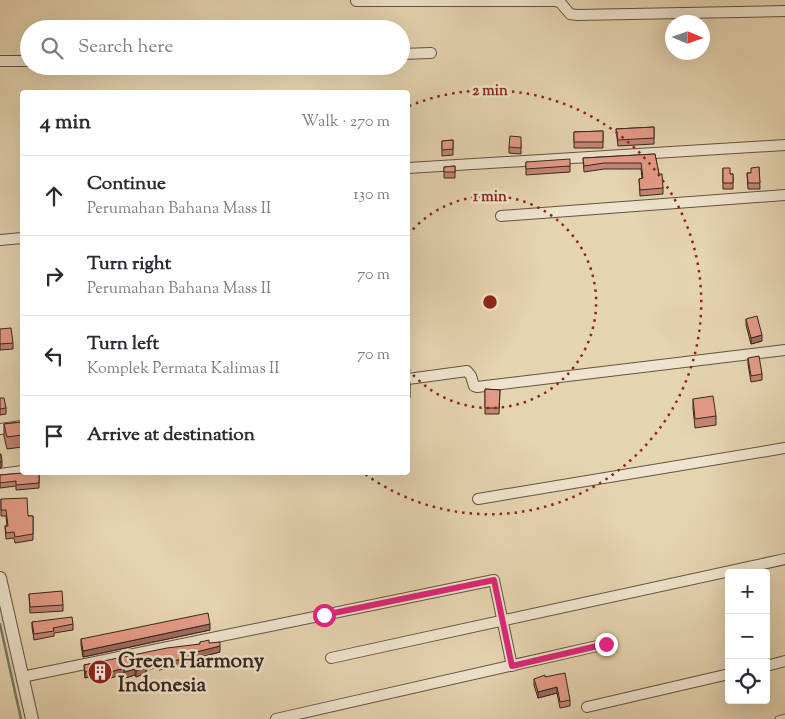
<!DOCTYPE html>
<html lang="en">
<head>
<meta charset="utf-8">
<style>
	body { margin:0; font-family:"Sorts Mill Goudy",serif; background:#f7f7f7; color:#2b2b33 }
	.controls { position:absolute; right:15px; bottom:15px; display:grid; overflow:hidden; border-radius:5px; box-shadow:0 5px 20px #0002 }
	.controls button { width:45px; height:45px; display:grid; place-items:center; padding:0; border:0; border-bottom:1px solid #e1e1e2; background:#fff; color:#2b2b33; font:25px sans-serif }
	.compass { position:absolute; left:665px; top:15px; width:45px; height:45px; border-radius:50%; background:#fff; box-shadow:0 5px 20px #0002; rotate:92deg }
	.stop { position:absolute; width:15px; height:15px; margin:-11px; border:4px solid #db2777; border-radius:50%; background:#fff }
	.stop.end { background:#db2777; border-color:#fff; box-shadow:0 1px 5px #0008 }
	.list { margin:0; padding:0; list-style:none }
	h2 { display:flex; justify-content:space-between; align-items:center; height:65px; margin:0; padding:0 20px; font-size:21px }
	h2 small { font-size:16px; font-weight:400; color:#7c7c81 }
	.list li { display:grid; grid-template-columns:32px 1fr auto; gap:15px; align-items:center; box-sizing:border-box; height:80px; padding:0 20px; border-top:1px solid #e1e1e2 }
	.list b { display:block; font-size:19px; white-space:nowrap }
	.list p { margin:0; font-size:16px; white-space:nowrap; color:#7c7c81 }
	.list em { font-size:16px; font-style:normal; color:#7c7c81 }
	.icon { flex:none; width:28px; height:28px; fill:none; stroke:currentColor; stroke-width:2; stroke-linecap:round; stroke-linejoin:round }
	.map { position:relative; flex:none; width:785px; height:719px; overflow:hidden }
	.search { position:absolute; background:#fff; box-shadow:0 5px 20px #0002; left:20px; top:20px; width:390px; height:55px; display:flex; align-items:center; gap:12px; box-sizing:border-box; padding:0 18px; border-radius:28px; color:#7c7c81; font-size:19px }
	.panel { position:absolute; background:#fff; box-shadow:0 5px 20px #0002; left:20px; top:90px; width:390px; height:385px; border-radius:5px }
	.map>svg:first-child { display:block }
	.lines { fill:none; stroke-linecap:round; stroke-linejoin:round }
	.stream { stroke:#717e70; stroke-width:2.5 }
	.service-casing { stroke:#635243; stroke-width:7 }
	.minor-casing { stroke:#635243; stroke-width:12 }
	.tertiary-casing { stroke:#635243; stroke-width:14 }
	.service { stroke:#eee3cc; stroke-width:5 }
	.minor { stroke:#eee3cc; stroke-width:10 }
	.tertiary { stroke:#eee3cc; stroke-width:12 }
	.wall { fill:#c48573; stroke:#38261f }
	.shaded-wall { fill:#a06c5e; stroke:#38261f }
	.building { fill:#e49b86; stroke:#38261f }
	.route { stroke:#db2777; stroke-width:6 }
	.ring { fill:none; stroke:#8f2418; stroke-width:2.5; stroke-dasharray:2.5 5 }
	.labels { text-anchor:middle; stroke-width:5; stroke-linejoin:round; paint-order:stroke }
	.poi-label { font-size:21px; font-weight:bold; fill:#38261f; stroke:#eee3cc; text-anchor:start }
	.centre { fill:#8f2418; stroke:#eee3cc; stroke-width:2.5 }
	.ring-label { font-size:15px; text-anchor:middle; font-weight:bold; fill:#8f2418; stroke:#eee3cc; stroke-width:5; stroke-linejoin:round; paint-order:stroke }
</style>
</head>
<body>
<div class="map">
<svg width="785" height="719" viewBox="0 0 785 719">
	<rect width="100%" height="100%" fill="#e5d4b0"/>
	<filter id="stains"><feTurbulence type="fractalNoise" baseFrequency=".004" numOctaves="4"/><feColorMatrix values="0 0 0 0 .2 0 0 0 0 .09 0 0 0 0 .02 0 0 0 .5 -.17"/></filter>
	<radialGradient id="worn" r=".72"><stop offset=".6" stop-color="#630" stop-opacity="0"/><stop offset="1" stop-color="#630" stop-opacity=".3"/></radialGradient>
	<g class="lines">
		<polyline class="stream" points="0,624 21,719"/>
		<defs>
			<polyline id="service" points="778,719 785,717"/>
			<g id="minor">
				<polyline points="356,1 555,1 560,2 570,14 577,15 785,11"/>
				<polyline points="401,54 431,53"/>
				<polyline points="0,61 29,61"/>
				<polyline points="408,168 785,145"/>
				<polyline points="501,216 785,195"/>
				<polyline points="0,240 22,238"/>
				<polyline points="408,379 467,371 471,376 474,386 477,387 785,350"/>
				<polyline points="0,429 22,426"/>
				<polyline points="0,474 22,471"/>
				<polyline points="478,499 785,448"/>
				<polyline points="331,658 785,559"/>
				<polyline points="766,666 785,661"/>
				<polyline points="22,677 494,580 512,666"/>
				<polyline points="587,707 729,674"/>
				<polyline points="276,719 606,644"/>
			</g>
			<polyline id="tertiary" points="0,578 32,719"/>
		</defs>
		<use href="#service" class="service-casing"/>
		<use href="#minor" class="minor-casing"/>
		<use href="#tertiary" class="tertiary-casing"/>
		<use href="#service" class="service"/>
		<use href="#minor" class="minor"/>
		<use href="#tertiary" class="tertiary"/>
	</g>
	<g class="wall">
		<polygon points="654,127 654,144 618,146 616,129"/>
		<polygon points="603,131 603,148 574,148 574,132"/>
		<polygon points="453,140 453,155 442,156 442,141"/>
		<polygon points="521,143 521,154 509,153 509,147"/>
		<polygon points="655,154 659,174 663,188 663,194 640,196 639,179 642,178 641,169 604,169 584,172 583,158"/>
		<polygon points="526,162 570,166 570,172 526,175"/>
		<polygon points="455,166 455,178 444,178 444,167"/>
		<polygon points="759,167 760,189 748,189 747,173 751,173"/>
		<polygon points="723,168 730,174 733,174 733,189 723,189"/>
		<polygon points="746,319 762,341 751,344 746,325"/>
		<polygon points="0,329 13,343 13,349 0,350"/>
		<polygon points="748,358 762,374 762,380 751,382 748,364"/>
		<polygon points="408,374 410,386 410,398 408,398"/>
		<polygon points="485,389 500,390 499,414 485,414"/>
		<polygon points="0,398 6,408 6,414 0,415"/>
		<polygon points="693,399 716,416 716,425 695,428 693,408"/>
		<polygon points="22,422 22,447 7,449 4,436 4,424"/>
		<polygon points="39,472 39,488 16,490 16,486 0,488 0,475"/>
		<polygon points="1,499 28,516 33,516 33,540 15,543 14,538 6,539 5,526 7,526 6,516 1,516"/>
		<polygon points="29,594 63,605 63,611 30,613"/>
		<polygon points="32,622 73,624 73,630 54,633 54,636 34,640 32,627"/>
		<polygon points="210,630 83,657 81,645 81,639"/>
		<polygon points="200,642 209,643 220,652 193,659 193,662 182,663 182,665 159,670 159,667 146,670 146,673 136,677 135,675 125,678 124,674 97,682 95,675 85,678 84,665 200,644"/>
		<polygon points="545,677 570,700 570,706 560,708 557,693 538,698 534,685 534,679"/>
	</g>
	<g class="shaded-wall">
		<polygon points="762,335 762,341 751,344 751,338"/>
		<polygon points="2,461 2,467 0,468 0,462"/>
		<polygon points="210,624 210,630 83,657 83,651"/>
		<polygon points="220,646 220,652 193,659 192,653"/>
		<polygon points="182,659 182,665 159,670 159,664"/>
		<polygon points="159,661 159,667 146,670 146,673 136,677 136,671 146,664"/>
		<polygon points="124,668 124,674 97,682 97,676"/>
		<polygon points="95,669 95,675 85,678 85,672"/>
		<polygon points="135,669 135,675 125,678 125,672"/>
		<polygon points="557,687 557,693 538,698 538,692"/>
	</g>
	<g class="building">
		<polygon points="654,127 654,138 618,140 616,129"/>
		<polygon points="603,131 603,142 574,142 574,132"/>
		<polygon points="510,136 521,137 521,148 509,147"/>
		<polygon points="453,140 453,149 442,150 442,141"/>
		<polygon points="655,154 659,174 662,174 663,188 640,190 639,179 643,178 641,163 604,163 584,166 583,158"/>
		<polygon points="570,159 570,166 526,169 526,162"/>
		<polygon points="455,166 455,172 444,172 444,167"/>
		<polygon points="759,167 760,183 748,183 747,173 751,173 751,168"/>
		<polygon points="723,168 730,168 730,174 733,174 733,183 723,183"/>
		<polygon points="757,316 762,335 751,338 746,319"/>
		<polygon points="11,328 13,343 0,344 0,329"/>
		<polygon points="759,356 762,374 751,376 748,358"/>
		<polygon points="408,374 409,374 410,386 408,386"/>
		<polygon points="485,389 500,390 499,408 485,408"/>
		<polygon points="713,396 716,416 695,419 693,399"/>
		<polygon points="0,398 4,398 6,408 0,409"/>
		<polygon points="22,422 22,435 7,437 4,424"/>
		<polygon points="0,454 1,454 2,461 0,462"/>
		<polygon points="33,472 39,472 39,483 16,485 16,481 0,483 0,475"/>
		<polygon points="27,498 28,516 33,516 33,534 15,537 14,532 6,533 5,526 8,526 6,510 1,510 1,499"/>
		<polygon points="62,591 63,605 30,607 29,594"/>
		<polygon points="208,613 210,624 83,651 81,639"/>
		<polygon points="72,617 73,624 53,628 54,631 34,634 32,622"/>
		<polygon points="209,640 209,643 220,642 220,646 192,653 193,656 182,657 182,659 159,664 159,661 146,664 146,667 136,671 135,669 125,672 124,668 97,676 95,669 85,672 84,665 167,648 200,644 200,642"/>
		<polygon points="565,673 570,700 560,702 557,687 538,692 534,679 545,675 545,677"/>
	</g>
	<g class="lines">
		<polyline class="route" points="324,615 494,580 512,666 606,644"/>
	</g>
	<g class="ring">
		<path d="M408 235A106 106 0 1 1 408 369"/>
		<path d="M409 106A212 212 0 1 1 365 474"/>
	</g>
	<defs>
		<symbol id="building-disc" viewBox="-11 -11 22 22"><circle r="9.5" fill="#8f2418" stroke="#eee3cc"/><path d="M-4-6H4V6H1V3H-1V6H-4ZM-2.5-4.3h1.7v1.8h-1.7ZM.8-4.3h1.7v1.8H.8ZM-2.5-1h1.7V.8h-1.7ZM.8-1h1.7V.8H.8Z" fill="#fff"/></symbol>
	</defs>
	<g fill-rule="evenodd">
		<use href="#building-disc" x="86" y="658" width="28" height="28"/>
	</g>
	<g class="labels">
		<g class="poi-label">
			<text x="118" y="667">Green Harmony<tspan x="118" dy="24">Indonesia</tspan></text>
		</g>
	</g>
	<circle cx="490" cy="302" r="8" class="centre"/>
	<g class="ring-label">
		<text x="490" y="95">2 min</text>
		<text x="490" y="201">1 min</text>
	</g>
	<rect width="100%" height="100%" filter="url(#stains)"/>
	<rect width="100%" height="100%" fill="url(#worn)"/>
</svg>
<div class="controls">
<button>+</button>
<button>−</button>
<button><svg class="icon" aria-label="locate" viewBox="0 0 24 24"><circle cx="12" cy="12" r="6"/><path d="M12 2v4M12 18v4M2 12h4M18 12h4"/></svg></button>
</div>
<svg class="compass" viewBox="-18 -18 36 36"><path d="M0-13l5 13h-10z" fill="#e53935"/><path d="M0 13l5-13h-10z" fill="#7c7c81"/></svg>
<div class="stop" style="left:324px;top:615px"></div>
<div class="stop end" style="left:606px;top:644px"></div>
<div class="search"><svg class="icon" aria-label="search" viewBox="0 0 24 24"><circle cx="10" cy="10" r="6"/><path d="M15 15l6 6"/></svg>Search here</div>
<section class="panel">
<h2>4 min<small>Walk · 270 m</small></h2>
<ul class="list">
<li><svg class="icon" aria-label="ahead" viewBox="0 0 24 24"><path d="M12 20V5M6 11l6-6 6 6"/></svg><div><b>Continue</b><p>Perumahan Bahana Mass II</p></div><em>130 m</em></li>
<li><svg class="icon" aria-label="right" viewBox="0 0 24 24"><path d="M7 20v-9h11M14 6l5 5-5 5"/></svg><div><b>Turn right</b><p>Perumahan Bahana Mass II</p></div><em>70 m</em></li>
<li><svg class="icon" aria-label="left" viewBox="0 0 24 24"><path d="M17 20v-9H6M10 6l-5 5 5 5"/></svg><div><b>Turn left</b><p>Komplek Permata Kalimas II</p></div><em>70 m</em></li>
<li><svg class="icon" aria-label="arrive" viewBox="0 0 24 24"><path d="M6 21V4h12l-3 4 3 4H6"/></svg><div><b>Arrive at destination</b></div></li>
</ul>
</section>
</div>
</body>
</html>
